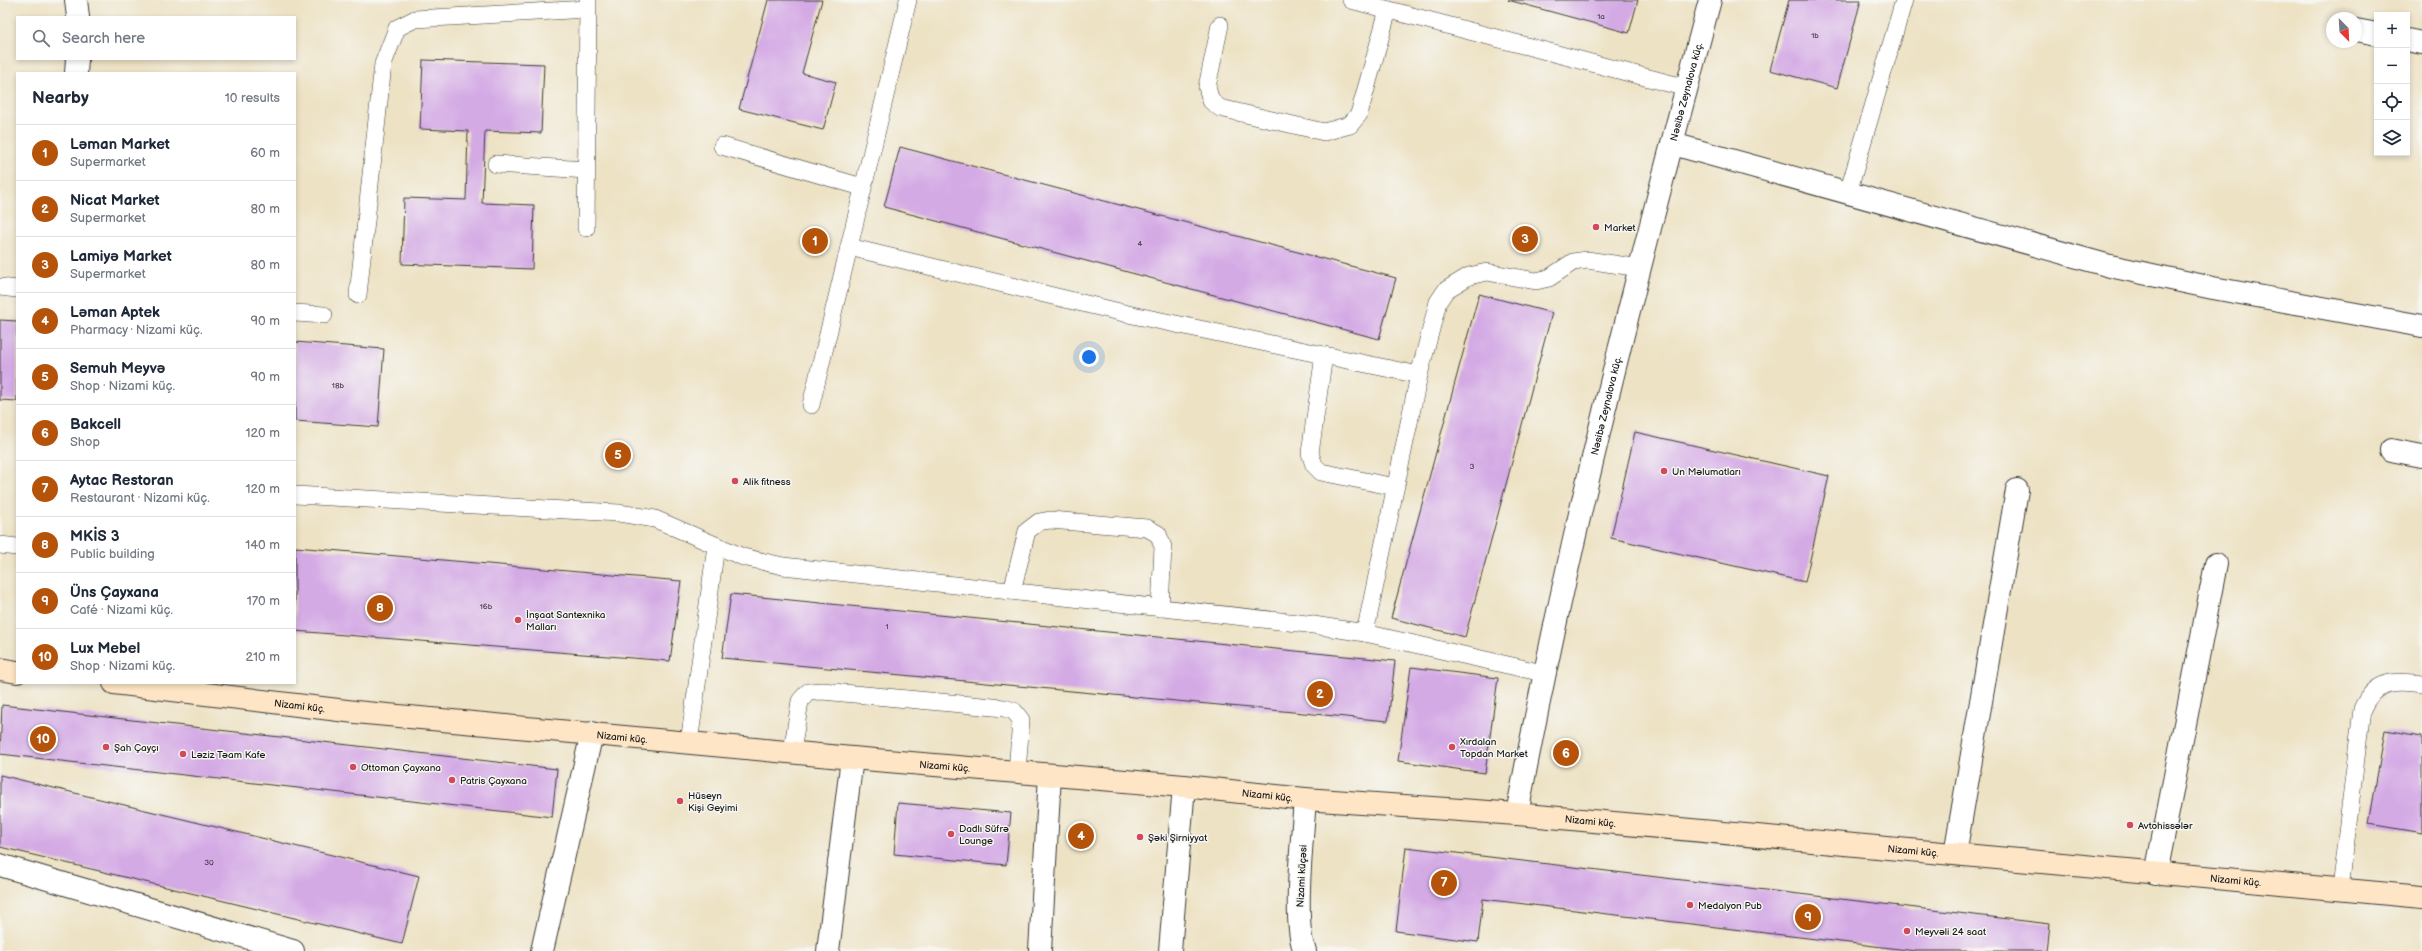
<!DOCTYPE html>
<html lang="en">
<head>
<meta charset="utf-8">
<style>
	body { margin:0; font-family:"Balsamiq Sans",sans-serif; background:#f6f6f7; color:#1f2937 }
	.controls { position:absolute; right:12px; top:12px; display:grid; overflow:hidden; border-radius:0px; box-shadow:0 2px 6px #0003 }
	.controls button { width:36px; height:36px; display:grid; place-items:center; padding:0; border:0; border-bottom:1px solid #e0e1e3; background:#fff; color:#1f2937; font:20px sans-serif }
	.compass { position:absolute; left:2326px; top:12px; width:36px; height:36px; border-radius:50%; background:#fff; box-shadow:0 2px 6px #0003; rotate:156deg }
	.you { position:absolute; left:1089px; top:357px; width:14px; height:14px; margin:-10px; border:3px solid #fff; border-radius:50%; background:#1a73e8; box-shadow:0 0 0 6px #1a73e833 }
	.badge { display:grid; place-items:center; width:26px; height:26px; border-radius:50%; background:#b45309; color:#fff; font-size:13px; font-weight:700 }
	.pin { position:absolute; translate:-50% -50%; border:2px solid #fff; box-shadow:0 1px 4px #0006 }
	.list { margin:0; padding:0; list-style:none }
	h2 { display:flex; justify-content:space-between; align-items:center; height:52px; margin:0; padding:0 16px; font-size:17px }
	h2 small { font-size:13px; font-weight:400; color:#747a83 }
	.list li { display:grid; grid-template-columns:26px 1fr auto; gap:12px; align-items:center; box-sizing:border-box; height:56px; padding:0 16px; border-top:1px solid #e0e1e3 }
	.list b { display:block; font-size:15px; white-space:nowrap }
	.list p { margin:0; font-size:13px; white-space:nowrap; color:#747a83 }
	.list em { font-size:13px; font-style:normal; color:#747a83 }
	.icon { flex:none; width:22px; height:22px; fill:none; stroke:currentColor; stroke-width:2; stroke-linecap:round; stroke-linejoin:round }
	.map { position:relative; flex:none; width:2422px; height:951px; overflow:hidden }
	.search { position:absolute; background:#fff; box-shadow:0 2px 6px #0003; left:16px; top:16px; width:280px; height:44px; display:flex; align-items:center; gap:10px; box-sizing:border-box; padding:0 14px; border-radius:0px; color:#747a83; font-size:15px }
	.panel { position:absolute; background:#fff; box-shadow:0 2px 6px #0003; left:16px; top:72px; width:280px; height:612px; border-radius:0px }
	.map>svg:first-child { display:block }
	.building { fill:#d4aae5 }
	.lines { fill:none; stroke-linecap:round; stroke-linejoin:round }
	.lane-casing { stroke:#3b3a35; stroke-width:18 }
	.street-casing { stroke:#3b3a35; stroke-width:24 }
	.secondary-casing { stroke:#3b3a35; stroke-width:24 }
	.lane { stroke:#fff; stroke-width:17 }
	.street { stroke:#fff; stroke-width:22 }
	.secondary { stroke:#fee5c5; stroke-width:22 }
	.poi-dot { fill:#d1495b; stroke:#f6f6f2; stroke-width:1.5 }
	.labels { text-anchor:middle; stroke-width:3; stroke-linejoin:round; paint-order:stroke }
	.number-label { font-size:8px; fill:#4a404e }
	.street-label { font-size:10px; fill:#1c1c1c; stroke:#f6f6f2 }
	.poi-label { font-size:10px; fill:#1c1c1c; stroke:#f6f6f2; text-anchor:start }
</style>
</head>
<body>
<div class="map">
<svg width="2422" height="951" viewBox="0 0 2422 951">
	<rect width="100%" height="100%" fill="#f6f6f2"/>
	<filter id="ink" filterUnits="userSpaceOnUse"><feTurbulence type="fractalNoise" baseFrequency=".025" numOctaves="2"/><feDisplacementMap in="SourceGraphic" scale="8" xChannelSelector="R" yChannelSelector="G"/><feConvolveMatrix kernelMatrix="1 2 1 2 8 2 1 2 1" color-interpolation-filters="sRGB"/></filter>
	<filter id="wash" filterUnits="userSpaceOnUse"><feTurbulence type="fractalNoise" baseFrequency=".012" numOctaves="4" result="noise"/><feDisplacementMap in="SourceGraphic" scale="16" xChannelSelector="R" yChannelSelector="G"/><feGaussianBlur stdDeviation="0.9" result="paint"/><feColorMatrix in="noise" values="0 0 0 0 0 0 0 0 0 0 0 0 0 0 0 0 0 1.4 0 .05"/><feComposite in="paint" operator="in"/></filter>
	<g filter="url(#wash)">
		<rect width="100%" height="100%" fill="#ede2c4"/>
		<g id="blocks">
			<g class="building">
				<polygon points="768,0 822,0 802,73 836,82 823,130 739,109"/>
				<polygon points="1508,0 1638,0 1629,33"/>
				<polygon points="1789,0 1861,0 1837,88 1770,70"/>
				<polygon points="423,60 544,64 541,133 485,131 482,203 534,205 532,269 402,264 404,198 466,200 468,131 420,129"/>
				<polygon points="900,147 1396,278 1379,339 884,207"/>
				<polygon points="1479,294 1552,313 1465,637 1391,618"/>
				<polygon points="0,320 17,321 17,401 0,400"/>
				<polygon points="295,342 384,349 378,427 295,421"/>
				<polygon points="1635,432 1829,476 1805,582 1611,538"/>
				<polygon points="295,547 681,581 670,661 295,631"/>
				<polygon points="731,594 1395,661 1388,721 722,658"/>
				<polygon points="1411,667 1498,678 1485,773 1398,761"/>
				<polygon points="2,705 557,769 552,817 0,754"/>
				<polygon points="2385,730 2422,736 2422,833 2369,824"/>
				<polygon points="0,775 419,876 402,944 0,847"/>
				<polygon points="898,803 1011,813 1006,865 894,854"/>
				<polygon points="1406,847 2050,924 2047,951 1916,951 1483,899 1478,942 1396,931"/>
			</g>
		</g>
	</g>
	<g filter="url(#ink)">
		<use href="#blocks" fill-opacity="0" stroke="#3b3a35" stroke-width="1"/>
		<g class="lines">
			<defs>
				<g id="lane">
					<polyline points="908,0 849,247 1128,314 1419,375"/>
					<polyline points="1351,0 1687,88"/>
					<polyline points="1220,25 1207,87 1211,101 1220,108 1324,132 1350,125 1359,114 1388,10"/>
					<polyline points="722,146 862,187"/>
					<polyline points="496,164 586,170"/>
					<polyline points="1848,193 1904,0"/>
					<polyline points="586,228 588,0"/>
					<polyline points="0,287 17,289"/>
					<polyline points="358,295 383,64 397,28 415,19 587,9"/>
					<polyline points="295,313 324,315"/>
					<polyline points="1324,355 1310,453 1314,465 1321,472 1395,487"/>
					<polyline points="811,405 849,247"/>
					<polyline points="295,495 619,513 655,519 743,557 783,566 1307,624 1365,633 1543,673"/>
					<polyline points="0,545 17,547"/>
					<polyline points="1012,591 1027,531 1039,522 1050,520 1147,528 1158,534 1163,547 1160,608"/>
					<polyline points="1365,633 1419,375 1438,302 1446,290 1469,276 1487,272 1536,281 1549,278 1573,262 1587,260 1640,268"/>
					<polyline points="689,743 716,546"/>
					<polyline points="792,752 800,701 808,692 822,691 1004,708 1014,711 1021,720 1017,772"/>
					<path d="M2340 889 2362 709C2375 680 2393 680 2422 684"/>
				</g>
				<g id="street">
					<polyline points="76,0 78,17"/>
					<polyline points="2356,30 2377,34"/>
					<polyline points="2407,40 2422,43"/>
					<polyline points="76,73 77,59"/>
					<polyline points="1673,144 2110,266 2213,288 2422,326"/>
					<polyline points="2391,450 2422,456"/>
					<path d="M1305 799C1303 832 1292 926 1305 951"/>
					<path id="s1" d="M1517 814C1568 540 1638 269 1710 0"/>
					<polyline points="1955,854 2017,490"/>
					<polyline points="0,865 293,951"/>
					<polyline points="2156,874 2216,564"/>
					<polyline points="542,951 592,733"/>
					<polyline points="828,951 852,758"/>
					<polyline points="1040,951 1050,775"/>
					<polyline points="1170,951 1184,786"/>
				</g>
				<g id="secondary">
					<polyline points="0,669 17,672"/>
					<path id="s2" d="M114 683 355 712 852 758 1184 786 1305 799 1517 814 2422 897"/>
				</g>
			</defs>
			<use href="#lane" class="lane-casing"/>
			<use href="#street" class="street-casing"/>
			<use href="#secondary" class="secondary-casing"/>
			<use href="#lane" class="lane"/>
			<use href="#street" class="street"/>
			<use href="#secondary" class="secondary"/>
		</g>
	</g>
	<g class="poi-dot">
		<circle cx="1596" cy="227" r="4"/>
		<circle cx="1664" cy="471" r="4"/>
		<circle cx="735" cy="481" r="4"/>
		<circle cx="518" cy="620" r="4"/>
		<circle cx="106" cy="747" r="4"/>
		<circle cx="1452" cy="747" r="4"/>
		<circle cx="183" cy="754" r="4"/>
		<circle cx="353" cy="767" r="4"/>
		<circle cx="452" cy="780" r="4"/>
		<circle cx="680" cy="801" r="4"/>
		<circle cx="2130" cy="825" r="4"/>
		<circle cx="951" cy="834" r="4"/>
		<circle cx="1140" cy="837" r="4"/>
		<circle cx="1690" cy="905" r="4"/>
		<circle cx="1907" cy="931" r="4"/>
	</g>
	<g class="labels">
		<g class="number-label">
			<text x="1601" y="19">1a</text>
			<text x="1815" y="38">1b</text>
			<text x="1140" y="246">4</text>
			<text x="338" y="388">18b</text>
			<text x="1472" y="469">3</text>
			<text x="486" y="609">16b</text>
			<text x="887" y="629">1</text>
			<text x="209" y="865">30</text>
		</g>
		<g class="street-label">
			<text dy="4" stroke="none"><textPath href="#s1" startOffset="742">Nəsibə Zeynalova küç.</textPath></text>
			<text dy="4" stroke="none"><textPath href="#s1" startOffset="418">Nəsibə Zeynalova küç.</textPath></text>
			<text dy="4" stroke="none"><textPath href="#s2" startOffset="187">Nizami küç.</textPath></text>
			<text dy="4" stroke="none"><textPath href="#s2" startOffset="511">Nizami küç.</textPath></text>
			<text dy="4" stroke="none"><textPath href="#s2" startOffset="835">Nizami küç.</textPath></text>
			<text dy="4" stroke="none"><textPath href="#s2" startOffset="1159">Nizami küç.</textPath></text>
			<text dy="4" stroke="none"><textPath href="#s2" startOffset="1483">Nizami küç.</textPath></text>
			<text dy="4" stroke="none"><textPath href="#s2" startOffset="1807">Nizami küç.</textPath></text>
			<text transform="translate(1301 876) rotate(-87)" y="4">Nizami küçəsi</text>
			<text dy="4" stroke="none"><textPath href="#s2" startOffset="2131">Nizami küç.</textPath></text>
		</g>
		<g class="poi-label">
			<text x="1604" y="231">Market</text>
			<text x="1672" y="475">Un Məlumatları</text>
			<text x="743" y="485">Alik fitness</text>
			<text x="526" y="618">İnşaat Santexnika<tspan x="526" dy="12">Malları</tspan></text>
			<text x="1460" y="745">Xırdalan<tspan x="1460" dy="12">Topdan Market</tspan></text>
			<text x="114" y="751">Şah Çayçı</text>
			<text x="191" y="758">Ləziz Təam Kafe</text>
			<text x="361" y="771">Ottoman Çayxana</text>
			<text x="460" y="784">Patris Çayxana</text>
			<text x="688" y="799">Hüseyn<tspan x="688" dy="12">Kişi Geyimi</tspan></text>
			<text x="2138" y="829">Avtohissələr</text>
			<text x="959" y="832">Dadlı Süfrə<tspan x="959" dy="12">Lounge</tspan></text>
			<text x="1148" y="841">Şəki Şirniyyat</text>
			<text x="1698" y="909">Medalyon Pub</text>
			<text x="1915" y="935">Meyvəli 24 saat</text>
		</g>
	</g>
</svg>
<div class="controls">
<button>+</button>
<button>−</button>
<button><svg class="icon" aria-label="locate" viewBox="0 0 24 24"><circle cx="12" cy="12" r="6"/><path d="M12 2v4M12 18v4M2 12h4M18 12h4"/></svg></button>
<button><svg class="icon" aria-label="layers" viewBox="0 0 24 24"><path d="M12 4l9 5-9 5-9-5zM3 14l9 5 9-5"/></svg></button>
</div>
<svg class="compass" viewBox="-18 -18 36 36"><path d="M0-13l5 13h-10z" fill="#e53935"/><path d="M0 13l5-13h-10z" fill="#747a83"/></svg>
<div class="you"></div>
<div class="pin badge" style="left:815px;top:241px">1</div>
<div class="pin badge" style="left:1320px;top:694px">2</div>
<div class="pin badge" style="left:1525px;top:239px">3</div>
<div class="pin badge" style="left:1081px;top:836px">4</div>
<div class="pin badge" style="left:618px;top:455px">5</div>
<div class="pin badge" style="left:1566px;top:753px">6</div>
<div class="pin badge" style="left:1444px;top:883px">7</div>
<div class="pin badge" style="left:380px;top:608px">8</div>
<div class="pin badge" style="left:1808px;top:917px">9</div>
<div class="pin badge" style="left:43px;top:739px">10</div>
<div class="search"><svg class="icon" aria-label="search" viewBox="0 0 24 24"><circle cx="10" cy="10" r="6"/><path d="M15 15l6 6"/></svg>Search here</div>
<section class="panel">
<h2>Nearby<small>10 results</small></h2>
<ul class="list">
<li><span class="badge">1</span><div><b>Ləman Market</b><p>Supermarket</p></div><em>60 m</em></li>
<li><span class="badge">2</span><div><b>Nicat Market</b><p>Supermarket</p></div><em>80 m</em></li>
<li><span class="badge">3</span><div><b>Lamiyə Market</b><p>Supermarket</p></div><em>80 m</em></li>
<li><span class="badge">4</span><div><b>Ləman Aptek</b><p>Pharmacy · Nizami küç.</p></div><em>90 m</em></li>
<li><span class="badge">5</span><div><b>Semuh Meyvə</b><p>Shop · Nizami küç.</p></div><em>90 m</em></li>
<li><span class="badge">6</span><div><b>Bakcell</b><p>Shop</p></div><em>120 m</em></li>
<li><span class="badge">7</span><div><b>Aytac Restoran</b><p>Restaurant · Nizami küç.</p></div><em>120 m</em></li>
<li><span class="badge">8</span><div><b>MKİS 3</b><p>Public building</p></div><em>140 m</em></li>
<li><span class="badge">9</span><div><b>Üns Çayxana</b><p>Café · Nizami küç.</p></div><em>170 m</em></li>
<li><span class="badge">10</span><div><b>Lux Mebel</b><p>Shop · Nizami küç.</p></div><em>210 m</em></li>
</ul>
</section>
</div>
</body>
</html>
